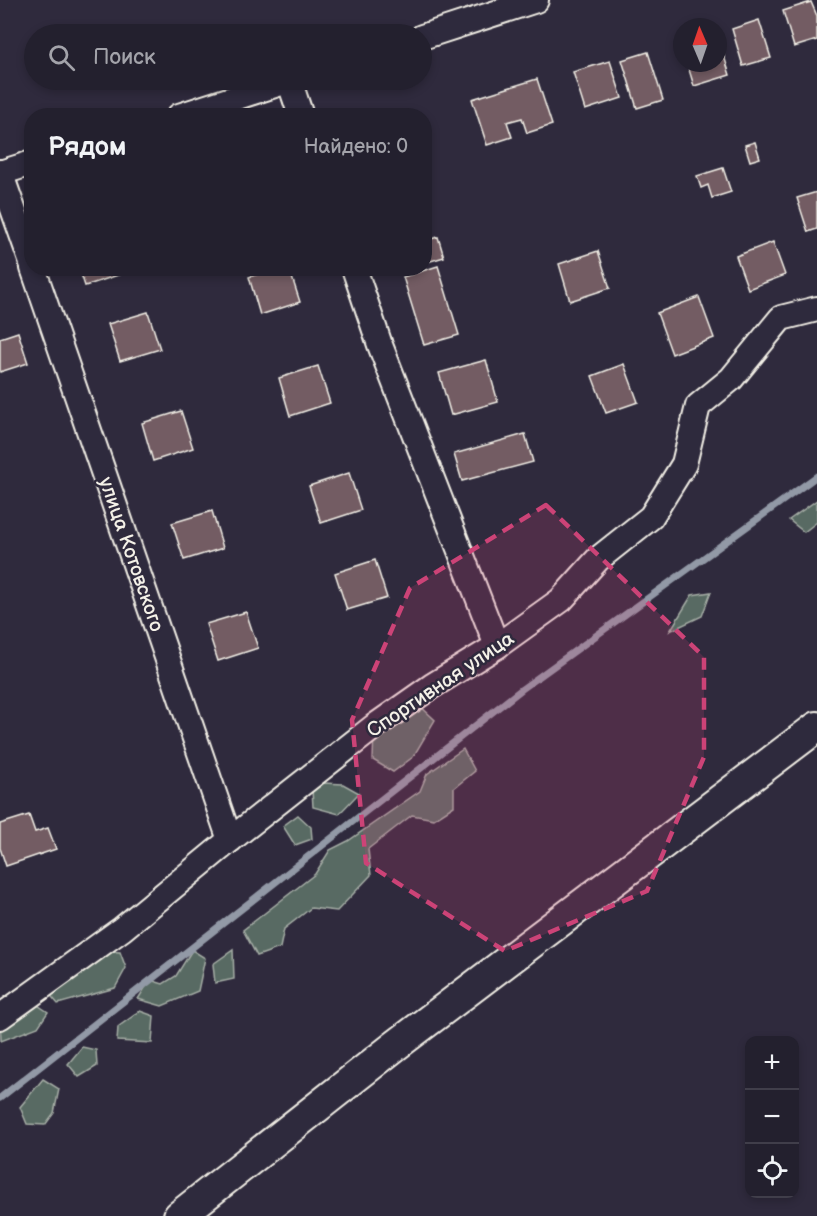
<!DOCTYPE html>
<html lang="ru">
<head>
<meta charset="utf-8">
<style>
	body { margin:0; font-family:"Balsamiq Sans",sans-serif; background:#2b2836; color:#f1f3f6 }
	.controls { position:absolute; right:18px; bottom:18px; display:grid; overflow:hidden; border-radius:12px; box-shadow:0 3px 9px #0003 }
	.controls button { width:54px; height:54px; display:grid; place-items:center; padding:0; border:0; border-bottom:2px solid #403e4a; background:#23202e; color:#f1f3f6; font:30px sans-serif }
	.compass { position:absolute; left:673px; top:18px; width:54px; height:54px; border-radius:50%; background:#23202e; box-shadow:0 3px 9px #0003; rotate:358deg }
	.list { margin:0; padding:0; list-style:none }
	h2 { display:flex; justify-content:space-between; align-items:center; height:78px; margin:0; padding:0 24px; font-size:26px }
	h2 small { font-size:20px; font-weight:400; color:#a3a3aa }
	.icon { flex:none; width:33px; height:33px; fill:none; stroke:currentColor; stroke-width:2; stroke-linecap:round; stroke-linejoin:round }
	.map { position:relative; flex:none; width:817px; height:1216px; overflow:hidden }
	.search { position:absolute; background:#23202e; box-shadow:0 3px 9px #0003; left:24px; top:24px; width:408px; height:66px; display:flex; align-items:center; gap:15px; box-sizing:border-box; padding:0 21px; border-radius:33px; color:#a3a3aa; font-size:22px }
	.panel { position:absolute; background:#23202e; box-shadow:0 3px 9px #0003; left:24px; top:108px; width:408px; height:168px; border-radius:24px }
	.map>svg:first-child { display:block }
	.green { fill:#586a63; stroke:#a6aea6; stroke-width:1.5 }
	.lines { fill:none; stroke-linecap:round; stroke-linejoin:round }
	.stream { stroke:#9299a6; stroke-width:7 }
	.building { fill:#735b63; stroke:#f4f1e8; stroke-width:1.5 }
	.minor-casing { stroke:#f4f1e8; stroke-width:28 }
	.major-casing { stroke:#f4f1e8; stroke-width:34 }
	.minor { stroke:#2f2a3d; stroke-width:24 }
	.major { stroke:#2f2a3d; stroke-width:30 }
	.marked { fill:#cc4377; fill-opacity:0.2; stroke:#cc4377; stroke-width:4.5; stroke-dasharray:12 8; stroke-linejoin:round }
	.labels { text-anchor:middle; stroke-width:5; stroke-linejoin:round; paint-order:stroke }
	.street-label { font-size:20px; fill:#f4f1e8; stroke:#2f2a3d }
</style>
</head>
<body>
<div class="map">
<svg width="817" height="1216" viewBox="0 0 817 1216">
	<rect width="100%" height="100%" fill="#2f2a3d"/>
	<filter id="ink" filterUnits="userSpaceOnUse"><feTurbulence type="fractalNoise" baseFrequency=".0167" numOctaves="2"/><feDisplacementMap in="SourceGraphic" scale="12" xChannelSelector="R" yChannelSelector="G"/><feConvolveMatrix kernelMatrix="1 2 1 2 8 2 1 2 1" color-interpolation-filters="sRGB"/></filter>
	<g filter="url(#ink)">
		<g class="green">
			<polygon points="817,500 817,522 804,532 789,520"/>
			<polygon points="711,592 702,616 670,631 692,595"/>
			<polygon points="417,703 435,720 413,757 393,772 373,760 374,731"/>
			<polygon points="463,749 475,771 454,788 454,806 434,819 412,815 368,849 371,875 337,911 311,908 284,929 280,948 257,956 243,930 315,874 330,850 348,841 420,791 427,774"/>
			<polygon points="323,783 343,784 359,793 339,814 313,807 312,789"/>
			<polygon points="298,815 311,827 312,839 295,845 283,826"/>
			<polygon points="192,950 205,958 198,991 162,1006 138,999 150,980 163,984 176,976"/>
			<polygon points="233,950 234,979 215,983 213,964"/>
			<polygon points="101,951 120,952 126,968 115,988 58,1004 47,991 63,972 80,975"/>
			<polygon points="30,1000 48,1012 38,1027 1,1041 0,1022"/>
			<polygon points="140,1011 154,1016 152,1043 117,1041 118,1027"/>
			<polygon points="82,1047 96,1050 97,1066 79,1077 68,1064"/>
			<polygon points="43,1079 59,1089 54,1113 45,1125 27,1124 20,1107"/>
		</g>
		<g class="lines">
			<polyline class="stream" points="0,1098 522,689 817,476"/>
		</g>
		<g class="building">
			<polygon points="811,2 817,16 817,40 794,47 783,11"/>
			<polygon points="759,20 771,58 743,66 732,29"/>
			<polygon points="718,37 730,75 694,86 687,63 718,63"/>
			<polygon points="648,52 663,100 637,108 622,60"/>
			<polygon points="610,61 622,98 585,110 573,72"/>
			<polygon points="537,79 552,125 527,133 522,118 507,122 512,137 487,145 472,99"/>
			<polygon points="755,142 760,158 750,161 745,145"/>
			<polygon points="723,168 731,192 712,198 708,185 701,188 697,176"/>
			<polygon points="817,192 817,229 808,232 797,198"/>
			<polygon points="438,237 444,257 424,263 424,241"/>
			<polygon points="773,242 785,275 748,289 736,256"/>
			<polygon points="598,251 610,288 570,301 559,264"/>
			<polygon points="438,266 459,335 424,345 403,277"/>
			<polygon points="79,268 139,268 85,286"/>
			<polygon points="277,268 289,268 300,302 260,315 249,277"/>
			<polygon points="699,297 714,338 672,354 657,313"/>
			<polygon points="148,312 160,349 120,361 108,324"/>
			<polygon points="18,332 28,363 0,372 0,338"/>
			<polygon points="486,360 498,402 451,415 439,373"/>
			<polygon points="624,364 638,402 606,413 592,376"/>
			<polygon points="318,366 330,403 290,416 279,378"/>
			<polygon points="181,411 193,448 153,461 142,423"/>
			<polygon points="525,434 533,462 462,481 454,454"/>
			<polygon points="349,473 361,510 321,523 309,486"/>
			<polygon points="212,511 223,548 184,560 172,523"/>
			<polygon points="375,560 387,598 347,610 335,573"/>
			<polygon points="246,612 258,648 218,661 206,624"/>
			<polygon points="29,815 35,832 48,828 56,849 6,866 0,848 0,824"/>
		</g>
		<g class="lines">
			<defs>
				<g id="minor">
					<polyline points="422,37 536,0"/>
					<polyline points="289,80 301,116"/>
					<polyline points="179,116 290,80"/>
					<polyline points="0,172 32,263"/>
					<polyline points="0,173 32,163"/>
					<polyline points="33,268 230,840"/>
					<polyline points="354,268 380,345 497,646"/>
					<polyline points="0,1017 122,929 230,840 375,726 432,686 497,646 561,600 598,559 651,517 684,464 698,406 731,379 781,318 817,309"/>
				</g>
				<polyline id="major" points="179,1216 395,1046 817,727"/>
			</defs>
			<use href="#minor" class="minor-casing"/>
			<use href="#major" class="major-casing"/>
			<use href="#minor" class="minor"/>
			<use href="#major" class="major"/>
		</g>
	</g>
	<path class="marked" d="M546 505 704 657V757L647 891 505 951 366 863 352 720 410 588Z"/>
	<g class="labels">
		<g class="street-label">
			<text transform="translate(132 554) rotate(71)" y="7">улица Котовского</text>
			<text transform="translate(440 684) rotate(-34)" y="7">Спортивная улица</text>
		</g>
	</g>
</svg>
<div class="controls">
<button>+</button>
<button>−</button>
<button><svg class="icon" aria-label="locate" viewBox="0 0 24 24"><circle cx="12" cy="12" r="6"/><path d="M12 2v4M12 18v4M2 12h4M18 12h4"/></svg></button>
</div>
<svg class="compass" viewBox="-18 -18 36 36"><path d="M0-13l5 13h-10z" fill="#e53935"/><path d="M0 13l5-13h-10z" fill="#a3a3aa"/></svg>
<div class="search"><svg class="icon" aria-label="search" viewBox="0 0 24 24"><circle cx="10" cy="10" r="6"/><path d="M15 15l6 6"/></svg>Поиск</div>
<section class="panel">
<h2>Рядом<small>Найдено: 0</small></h2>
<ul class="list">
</ul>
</section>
</div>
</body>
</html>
